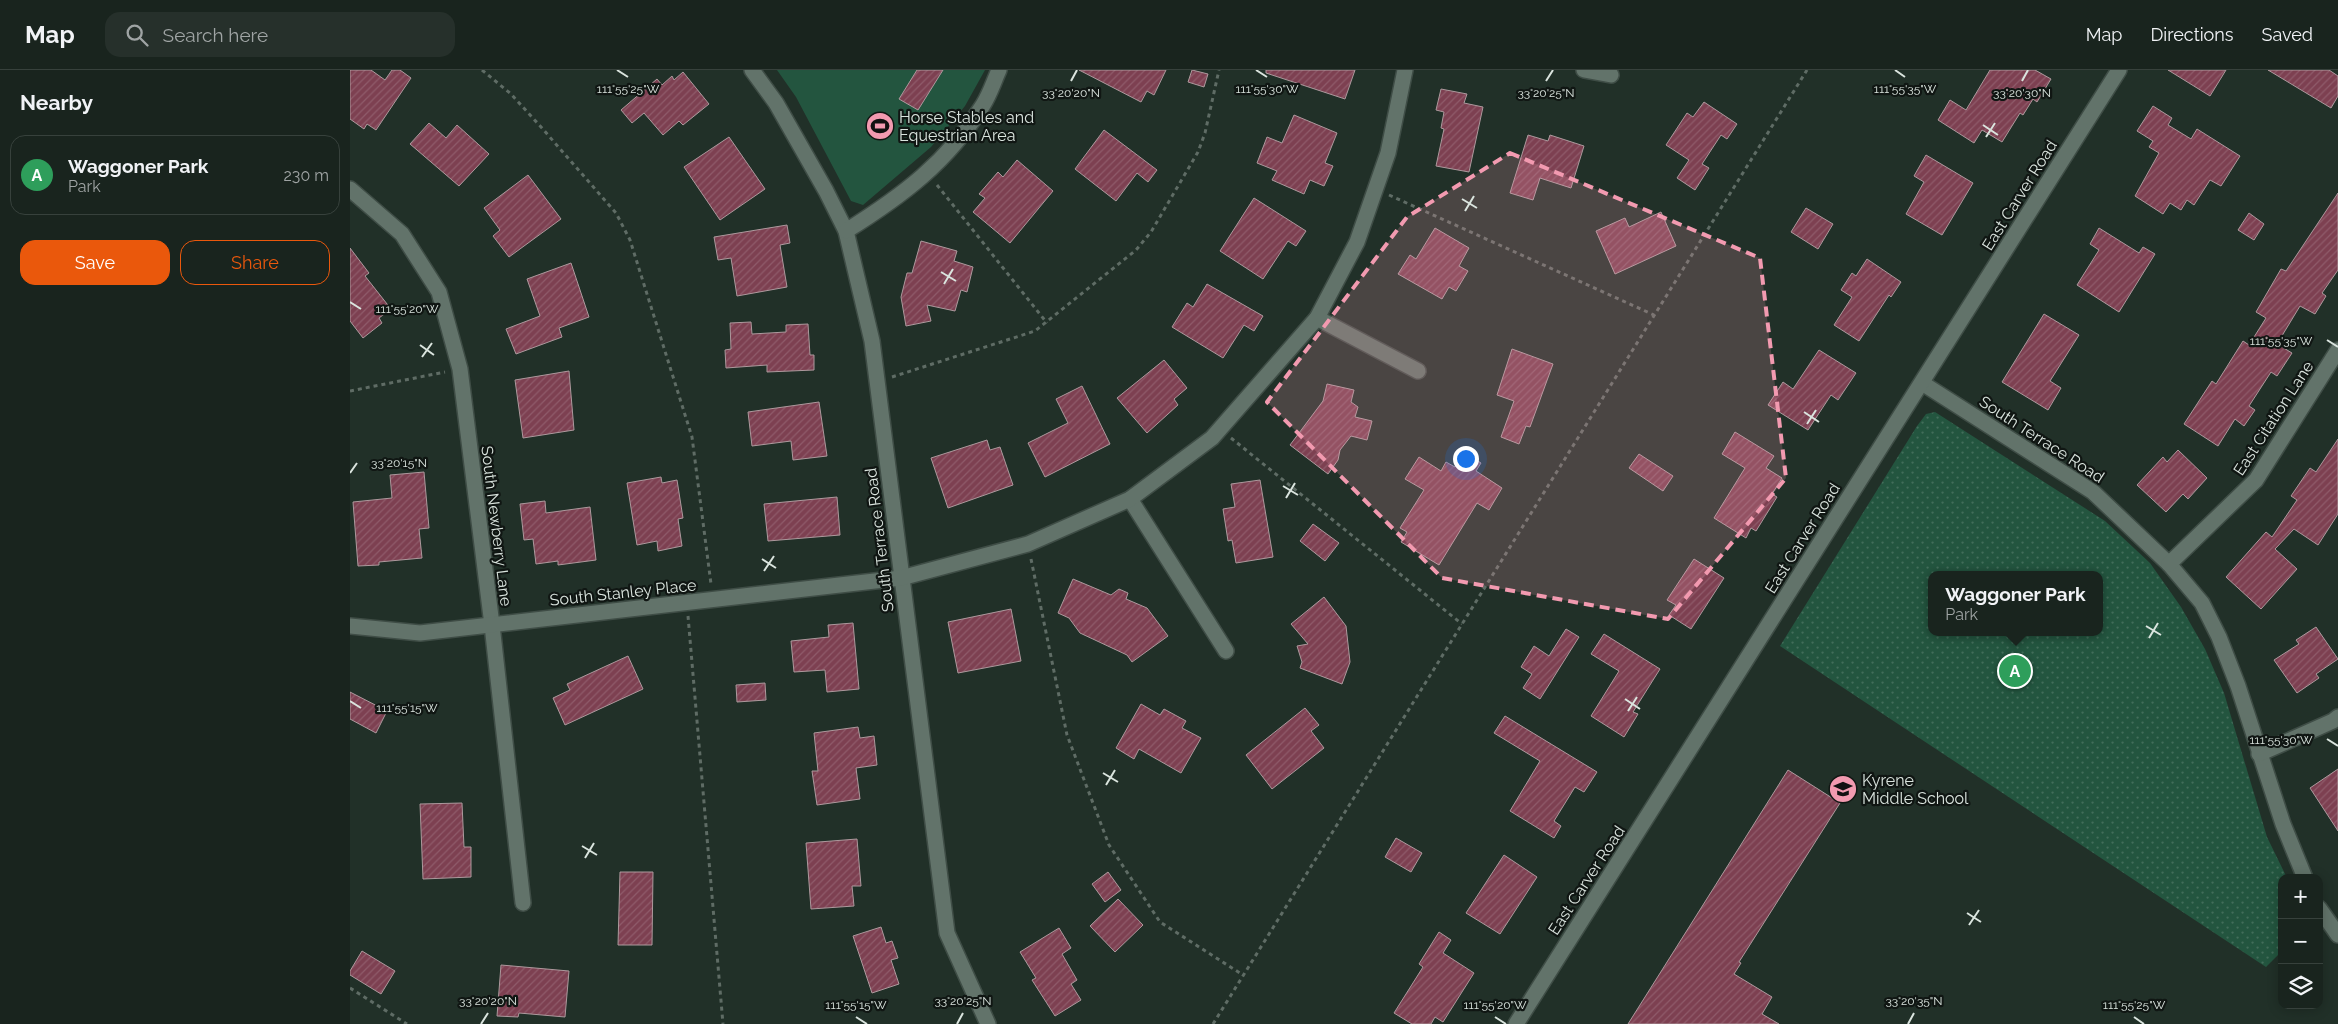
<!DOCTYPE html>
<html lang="en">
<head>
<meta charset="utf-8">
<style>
	body { margin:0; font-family:Raleway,sans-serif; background:#26302b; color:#f1f3f6 }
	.controls { position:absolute; right:15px; bottom:15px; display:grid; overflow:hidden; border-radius:10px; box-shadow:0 2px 12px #0003 }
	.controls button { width:45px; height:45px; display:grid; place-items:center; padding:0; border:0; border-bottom:1px solid #37413c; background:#19241e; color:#f1f3f6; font:25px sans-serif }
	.you { position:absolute; left:1115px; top:388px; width:18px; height:18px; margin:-12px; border:4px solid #fff; border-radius:50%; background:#1a73e8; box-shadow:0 0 0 8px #1a73e833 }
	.badge { display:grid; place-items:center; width:32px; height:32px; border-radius:50%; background:#ea580c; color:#fff; font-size:16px; font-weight:700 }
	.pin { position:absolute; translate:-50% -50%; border:2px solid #fff; box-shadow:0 1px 5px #0006 }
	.popup { position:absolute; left:1578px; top:501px; width:175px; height:65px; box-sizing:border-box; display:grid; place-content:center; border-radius:10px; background:#19241e; filter:drop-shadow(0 1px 4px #0005); font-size:16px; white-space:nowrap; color:#9fa4a4 }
	.popup b { font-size:19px; color:#f1f3f6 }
	.popup::after { content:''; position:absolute; left:50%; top:100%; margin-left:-10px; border:10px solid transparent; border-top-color:#19241e }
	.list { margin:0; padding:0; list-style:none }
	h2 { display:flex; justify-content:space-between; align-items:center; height:65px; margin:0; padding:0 20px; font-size:21px }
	h2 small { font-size:16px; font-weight:400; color:#9fa4a4 }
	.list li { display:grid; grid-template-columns:32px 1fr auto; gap:15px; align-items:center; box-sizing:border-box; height:80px; margin:0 10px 10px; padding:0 10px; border:1px solid #37413c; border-radius:15px }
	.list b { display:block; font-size:19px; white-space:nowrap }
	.list p { margin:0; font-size:16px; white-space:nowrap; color:#9fa4a4 }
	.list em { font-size:16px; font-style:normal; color:#9fa4a4 }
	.actions { display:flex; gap:10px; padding:15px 20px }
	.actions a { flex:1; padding:11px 0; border:1px solid #ea580c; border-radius:15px; text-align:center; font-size:18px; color:#ea580c }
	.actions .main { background:#ea580c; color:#fff }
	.icon { flex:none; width:28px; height:28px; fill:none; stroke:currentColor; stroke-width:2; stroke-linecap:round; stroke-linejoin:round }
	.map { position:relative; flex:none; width:1988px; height:954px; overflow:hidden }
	header { display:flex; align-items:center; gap:30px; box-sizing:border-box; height:70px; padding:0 25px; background:#19241e; border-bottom:1px solid #37413c }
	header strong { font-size:24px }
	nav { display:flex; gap:28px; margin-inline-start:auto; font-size:18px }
	.search { width:350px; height:45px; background:#26302b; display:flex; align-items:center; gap:12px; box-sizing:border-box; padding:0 18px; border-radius:15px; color:#9fa4a4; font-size:19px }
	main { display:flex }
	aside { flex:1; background:#19241e }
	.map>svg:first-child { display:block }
	.grass { fill:url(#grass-dots); fill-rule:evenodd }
	.pitch { fill:#23553f }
	.building { fill:url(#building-hatch); stroke:#ad999d }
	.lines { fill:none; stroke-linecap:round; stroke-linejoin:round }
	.minor-casing { stroke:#3f4d46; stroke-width:18 }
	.path { stroke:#5f6c65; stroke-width:3; stroke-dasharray:4 4; stroke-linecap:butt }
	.minor { stroke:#62736a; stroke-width:15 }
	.marked { fill:#f29ab0; fill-opacity:0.2; stroke:#f29ab0; stroke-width:4; stroke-dasharray:10 6; stroke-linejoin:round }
	.ticks { fill:none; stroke:#dae4de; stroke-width:2 }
	.labels { text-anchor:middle; stroke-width:4.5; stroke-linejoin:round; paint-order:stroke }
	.poi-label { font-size:16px; fill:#dae4de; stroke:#101613; text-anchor:start }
	.street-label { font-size:16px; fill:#dae4de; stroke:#101613 }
	.ticks-label { font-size:12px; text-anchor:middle; fill:#dae4de; stroke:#101613; stroke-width:4.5; stroke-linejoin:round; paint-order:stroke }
</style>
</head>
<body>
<header>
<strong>Map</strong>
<div class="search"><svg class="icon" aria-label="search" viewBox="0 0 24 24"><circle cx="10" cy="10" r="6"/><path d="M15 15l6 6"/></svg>Search here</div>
<nav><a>Map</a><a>Directions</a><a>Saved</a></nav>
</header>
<main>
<aside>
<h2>Nearby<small></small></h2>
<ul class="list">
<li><span class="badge" style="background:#2e9e5b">A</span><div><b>Waggoner Park</b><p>Park</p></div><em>230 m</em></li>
</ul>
<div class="actions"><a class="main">Save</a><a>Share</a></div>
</aside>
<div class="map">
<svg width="1988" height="954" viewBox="0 0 1988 954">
	<defs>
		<pattern id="grass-dots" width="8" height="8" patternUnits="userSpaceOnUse" patternTransform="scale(1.25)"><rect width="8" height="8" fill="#23553f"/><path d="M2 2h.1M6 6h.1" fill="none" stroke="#426d5a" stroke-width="1.8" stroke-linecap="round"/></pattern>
		<pattern id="building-hatch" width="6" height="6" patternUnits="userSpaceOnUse" patternTransform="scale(1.25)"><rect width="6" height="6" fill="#7d4051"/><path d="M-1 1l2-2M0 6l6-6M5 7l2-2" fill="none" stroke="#8f5b6a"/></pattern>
	</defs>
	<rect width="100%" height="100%" fill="#213028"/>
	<path class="grass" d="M1585 342 1755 451 1800 493 1831 537 1855 579 1874 623 1917 767 1937 808H1932V881L1916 897 1430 576 1567 356 1576 344ZM1581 505H1749V562H1581Z"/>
	<polygon class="pitch" points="427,0 635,0 615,36 581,77 513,135 501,131 446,27"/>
	<g class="building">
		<polygon points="0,0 21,0 35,10 42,0 50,0 61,8 26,60 17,54 14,59 0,49"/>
		<polygon points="567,0 593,0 568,40 549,29"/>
		<polygon points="729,0 816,0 804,25 797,21 791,32"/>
		<polygon points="842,0 858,4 854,17 838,12"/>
		<polygon points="916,0 1005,0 995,29 916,3"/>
		<polygon points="1640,0 1685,0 1701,9 1687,32 1683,29 1673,45 1670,43 1652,72 1632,60 1624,73 1588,50 1600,30 1616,40"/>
		<polygon points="1818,0 1876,0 1860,26"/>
		<polygon points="1918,0 1979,0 1988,6 1988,26 1981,38"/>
		<polygon points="333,2 359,34 333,55 329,51 313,65 294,43 282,53 271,40 307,9 312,15 322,6 324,10"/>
		<polygon points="1091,19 1117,24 1114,33 1133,37 1119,102 1086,96 1094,59 1091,58 1094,42 1086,40"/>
		<polygon points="1354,32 1387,54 1377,69 1371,65 1352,94 1359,98 1345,120 1327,108 1339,90 1316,75 1337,43 1343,47"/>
		<polygon points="1803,36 1822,48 1818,55 1841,69 1847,59 1890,86 1871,116 1860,110 1844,135 1837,130 1831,140 1820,133 1813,144 1785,126 1809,83 1799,77 1803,71 1787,61"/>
		<polygon points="944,45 987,63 975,93 983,96 974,116 960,110 954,124 922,110 927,101 907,93 917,67 932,73"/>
		<polygon points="79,53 96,68 107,55 139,84 109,116 60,74"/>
		<polygon points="754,60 807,100 798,112 787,103 766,131 725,99"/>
		<polygon points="1178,65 1198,71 1200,65 1234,76 1221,118 1190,108 1183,130 1160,123"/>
		<polygon points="379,67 415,119 370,150 334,97"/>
		<polygon points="1576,85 1623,113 1592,165 1556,144 1574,112 1564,106"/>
		<polygon points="667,90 703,121 660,173 623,142 635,128 629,124 648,102 653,107"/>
		<polygon points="178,105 211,149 159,187 143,166 150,160 134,138"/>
		<polygon points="1988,123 1988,200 1972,223 1976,226 1965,244 1950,236 1927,274 1942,283 1927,306 1921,302 1899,336 1905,340 1894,356 1885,349 1868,376 1834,354 1862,311 1866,314 1893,271 1899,275 1916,248 1906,242 1931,199 1936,201"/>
		<polygon points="904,128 956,161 946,176 938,171 913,209 870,181"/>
		<polygon points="1456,138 1483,154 1468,179 1441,162"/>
		<polygon points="1311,142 1326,176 1265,204 1246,161 1275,148 1279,157"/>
		<polygon points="1899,143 1914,154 1904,170 1888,160"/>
		<polygon points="437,155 440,173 430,175 437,217 387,226 381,188 368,190 364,167"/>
		<polygon points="1085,158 1119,178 1109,196 1118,201 1106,221 1099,217 1092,229 1048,204 1060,185 1066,189"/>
		<polygon points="1749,158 1789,183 1793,177 1805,184 1769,242 1727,215 1749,180 1740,174"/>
		<polygon points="571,171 607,181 604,191 623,197 617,222 611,220 605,241 577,235 581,251 556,256 551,227 557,203 562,203"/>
		<polygon points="0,178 19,203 15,206 41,239 29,248 32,253 13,268 0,251"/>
		<polygon points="1517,189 1551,212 1541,227 1539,225 1509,271 1484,255 1502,227 1491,220 1502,203 1506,206"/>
		<polygon points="221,193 239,247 209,258 212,267 166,284 156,259 190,246 177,209"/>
		<polygon points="857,214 913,246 904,261 894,255 873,288 822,257 837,233 843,237"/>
		<polygon points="1694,244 1729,265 1700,311 1711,318 1698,340 1652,312"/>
		<polygon points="401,252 402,264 436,262 436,255 458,254 460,285 464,285 464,300 417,302 417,295 376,298 375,280 381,279 380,253"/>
		<polygon points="1162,279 1203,294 1180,357 1176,356 1169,374 1151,367 1164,331 1147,325"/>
		<polygon points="1469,280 1506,303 1488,330 1481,325 1458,360 1418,335 1433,312 1443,319"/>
		<polygon points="814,290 837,318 824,329 828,335 797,363 767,328"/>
		<polygon points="219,301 224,360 173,368 165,310"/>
		<polygon points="977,314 1004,320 1001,332 1008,337 1005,347 1022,351 1017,370 1001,366 990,380 988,390 978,404 940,375 973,331"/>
		<polygon points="732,316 760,374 695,407 678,373 718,353 706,329"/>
		<polygon points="469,332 477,386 443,390 441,371 402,376 398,342"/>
		<polygon points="1385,362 1424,386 1416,398 1432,408 1422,424 1427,427 1406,461 1401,458 1396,468 1364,448 1395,398 1372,384"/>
		<polygon points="1988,369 1988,444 1968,475 1944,459 1925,479 1947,499 1911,539 1876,507 1916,462 1922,467 1947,430 1941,426 1960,398 1966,402"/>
		<polygon points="637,370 640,380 650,377 663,415 598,438 581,388"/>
		<polygon points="1828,380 1857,408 1838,429 1833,424 1816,442 1787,415 1813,387 1817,392"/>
		<polygon points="1114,382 1131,393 1126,401 1152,418 1139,440 1127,433 1089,495 1051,472 1057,462 1050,458 1074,420 1055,409 1069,387 1091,401 1096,392 1105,397"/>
		<polygon points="1289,384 1323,406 1313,421 1279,398"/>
		<polygon points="74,402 79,458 69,459 72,488 29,492 29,495 8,496 3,432 42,428 40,405"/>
		<polygon points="311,407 312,413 327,410 333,448 328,449 332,476 308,481 307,471 287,475 277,413"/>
		<polygon points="910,410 923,487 886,493 882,470 878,471 873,439 885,437 881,414"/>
		<polygon points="487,427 490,465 418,471 414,434"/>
		<polygon points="195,431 196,443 240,437 246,490 208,495 208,491 186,494 183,469 174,470 170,434"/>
		<polygon points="963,454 989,473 975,491 950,471"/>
		<polygon points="1344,489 1374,508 1341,559 1319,545 1326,535 1317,530"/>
		<polygon points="723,509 761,525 769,519 778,523 776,529 797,538 818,566 782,592 777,585 730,563 719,548 708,543"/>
		<polygon points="974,527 996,556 1000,592 992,614 950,598 952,592 947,576 958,574 941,554"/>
		<polygon points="661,539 671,591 608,603 598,552"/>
		<polygon points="503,553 509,619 477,622 475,600 444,602 441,571 479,567 478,555"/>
		<polygon points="1966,557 1988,589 1966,604 1969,608 1947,623 1924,590 1949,574 1946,570"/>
		<polygon points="1216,559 1229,567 1190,629 1173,618 1182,604 1171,597 1184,576 1199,586"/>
		<polygon points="1254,564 1310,599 1283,642 1288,644 1274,667 1241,646 1269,601 1241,584"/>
		<polygon points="278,586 293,619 215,655 203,628 220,620 217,614"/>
		<polygon points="415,613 416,630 387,632 386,615"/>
		<polygon points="0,622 37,641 26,663 0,649"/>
		<polygon points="791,634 810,645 814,639 836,651 832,658 851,668 831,703 789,679 784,689 766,678"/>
		<polygon points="955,638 969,655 961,661 974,678 922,719 896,685"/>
		<polygon points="1155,646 1247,702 1234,722 1225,717 1204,751 1211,756 1204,768 1160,741 1190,691 1144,663"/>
		<polygon points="508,657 510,668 524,666 527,695 506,698 510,729 467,735 462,701 468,701 464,663"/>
		<polygon points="1988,699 1988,761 1960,718"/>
		<polygon points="1438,700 1490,733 1389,892 1391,893 1384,904 1422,927 1412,944 1429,954 1278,954"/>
		<polygon points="112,733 114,777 121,777 121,807 73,809 70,734"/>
		<polygon points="1046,768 1072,783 1061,802 1035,787"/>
		<polygon points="507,769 511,816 502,816 504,836 461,839 456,773"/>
		<polygon points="1154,785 1187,807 1150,864 1116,843"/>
		<polygon points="270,802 303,802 302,875 268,875"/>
		<polygon points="758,802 771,820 755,832 742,814"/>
		<polygon points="768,829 793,855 765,882 740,856"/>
		<polygon points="531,857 536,873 542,871 548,888 541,890 549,914 522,923 503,866"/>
		<polygon points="709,858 721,878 712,884 727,910 721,914 731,930 705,946 682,910 686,908 670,882"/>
		<polygon points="1089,862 1101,870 1093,883 1124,903 1093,952 1085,947 1081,954 1062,954 1044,943 1073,897 1069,894"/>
		<polygon points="12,881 45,901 31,924 0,905 0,901"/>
		<polygon points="151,895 219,901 215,947 169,943 168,947 147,946"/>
	</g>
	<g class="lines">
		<defs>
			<g id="minor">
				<polyline points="402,0 426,33 476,121 496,161 522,271 597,863 638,954"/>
				<polyline points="1234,0 1261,5"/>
				<polyline points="0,119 52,164 89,222 110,299 142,555 173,833"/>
				<path d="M496 161C552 126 598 92 633 35 640 24 644 11 649 0"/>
				<polyline points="967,248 1068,301"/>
				<polyline points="1572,313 1743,422 1819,494 1852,533 1869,567 1888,616 1933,754 1955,808"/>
				<polyline points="780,429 876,581"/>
				<polyline points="1819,494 1906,410 1988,280"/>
				<polyline points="0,556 70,563 551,508 678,474 780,429 862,368 967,248 1007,172 1038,83 1055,0"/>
				<polyline points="1909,684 1983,651 1988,647"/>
				<polyline points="1969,838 1988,865"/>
				<polyline points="1166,954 1769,0"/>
			</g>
		</defs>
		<use href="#minor" class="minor-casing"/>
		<g class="path">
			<polyline points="132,0 161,24 191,57 266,143 280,170 342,367 361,514"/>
			<polyline points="587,115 697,253"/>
			<polyline points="1039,125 1304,245"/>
			<polyline points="542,307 685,261 786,180 801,162 848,82 855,63 869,0"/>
			<polyline points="0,321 95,302"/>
			<polyline points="881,368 1112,554"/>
			<polyline points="681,489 717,665 759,775 810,852 893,905"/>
			<polyline points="338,546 373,954"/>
			<polyline points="0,918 57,954"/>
			<polyline points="863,954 1457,0"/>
		</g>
		<use href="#minor" class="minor"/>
	</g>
	<path class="marked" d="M1160 83 1410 188 1436 408 1318 549 1092 508 917 332 1057 147Z"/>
	<path class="ticks" d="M267 0 278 7M906 0 917 7M1545 0 1555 7M721 11 727 0M1196 11 1203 0M1672 11 1678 0M1633 55 1648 65M1636 67 1645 53M1112 129 1127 138M1115 141 1124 126M591 202 606 211M594 214 603 199M0 232 11 239M1977 270 1988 277M70 275 84 285M72 287 82 273M1454 342 1469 352M1457 354 1466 340M0 403 7 393M933 416 948 425M936 428 945 413M412 489 426 498M414 501 424 486M1796 556 1811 565M1799 568 1808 553M1275 629 1290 639M0 631 11 638M1278 641 1287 627M1977 669 1988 676M753 703 768 712M756 715 765 700M232 776 247 785M235 788 244 773M1617 843 1631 852M1619 855 1629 840M506 947 517 954M1145 947 1156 954M1784 947 1794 954M131 954 138 943M607 954 613 943M1558 954 1564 943"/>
	<defs>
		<symbol id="stadium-disc" viewBox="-11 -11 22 22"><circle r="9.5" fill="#f29ab0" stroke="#101613"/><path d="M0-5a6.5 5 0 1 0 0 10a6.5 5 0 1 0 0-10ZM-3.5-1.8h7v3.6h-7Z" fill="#111"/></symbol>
		<symbol id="school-disc" viewBox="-11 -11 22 22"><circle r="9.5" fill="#f29ab0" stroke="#101613"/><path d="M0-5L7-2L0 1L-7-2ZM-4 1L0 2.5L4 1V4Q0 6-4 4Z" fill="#111"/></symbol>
	</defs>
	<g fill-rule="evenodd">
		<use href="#stadium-disc" x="514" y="40" width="32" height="32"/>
		<use href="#school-disc" x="1477" y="703" width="32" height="32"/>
	</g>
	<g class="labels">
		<g class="poi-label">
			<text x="549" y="53">Horse Stables and<tspan x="549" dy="18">Equestrian Area</tspan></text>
			<text x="1512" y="716">Kyrene<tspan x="1512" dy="18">Middle School</tspan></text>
		</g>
		<g class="street-label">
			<text transform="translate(1669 125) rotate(-58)" y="6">East Carver Road</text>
			<text transform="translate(1923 348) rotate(-57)" y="6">East Citation Lane</text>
			<text transform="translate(1692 369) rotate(33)" y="6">South Terrace Road</text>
			<text transform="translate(147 456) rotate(83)" y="6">South Newberry Lane</text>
			<text transform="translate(1452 468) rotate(-58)" y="6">East Carver Road</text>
			<text transform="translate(529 470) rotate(-97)" y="6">South Terrace Road</text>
			<text transform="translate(273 522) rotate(-6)" y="6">South Stanley Place</text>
			<text transform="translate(1236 810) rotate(-57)" y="6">East Carver Road</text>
		</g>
	</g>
	<g class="ticks-label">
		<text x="278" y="23">111°55'25"W</text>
		<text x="917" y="23">111°55'30"W</text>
		<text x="1555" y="23">111°55'35"W</text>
		<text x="721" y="27">33°20'20"N</text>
		<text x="1196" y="27">33°20'25"N</text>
		<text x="1672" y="27">33°20'30"N</text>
		<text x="57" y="243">111°55'20"W</text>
		<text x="1931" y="275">111°55'35"W</text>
		<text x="49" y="397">33°20'15"N</text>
		<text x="57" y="642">111°55'15"W</text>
		<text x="1931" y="674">111°55'30"W</text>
		<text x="138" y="935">33°20'20"N</text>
		<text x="613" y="935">33°20'25"N</text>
		<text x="1564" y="935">33°20'35"N</text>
		<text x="506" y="939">111°55'15"W</text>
		<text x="1145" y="939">111°55'20"W</text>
		<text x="1784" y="939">111°55'25"W</text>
	</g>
</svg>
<div class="controls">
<button>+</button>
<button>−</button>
<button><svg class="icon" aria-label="layers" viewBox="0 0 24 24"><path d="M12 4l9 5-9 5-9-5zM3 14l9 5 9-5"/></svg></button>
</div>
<div class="you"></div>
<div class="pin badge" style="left:1665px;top:601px;background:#2e9e5b">A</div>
<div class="popup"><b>Waggoner Park</b>Park</div>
</div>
</main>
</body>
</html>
